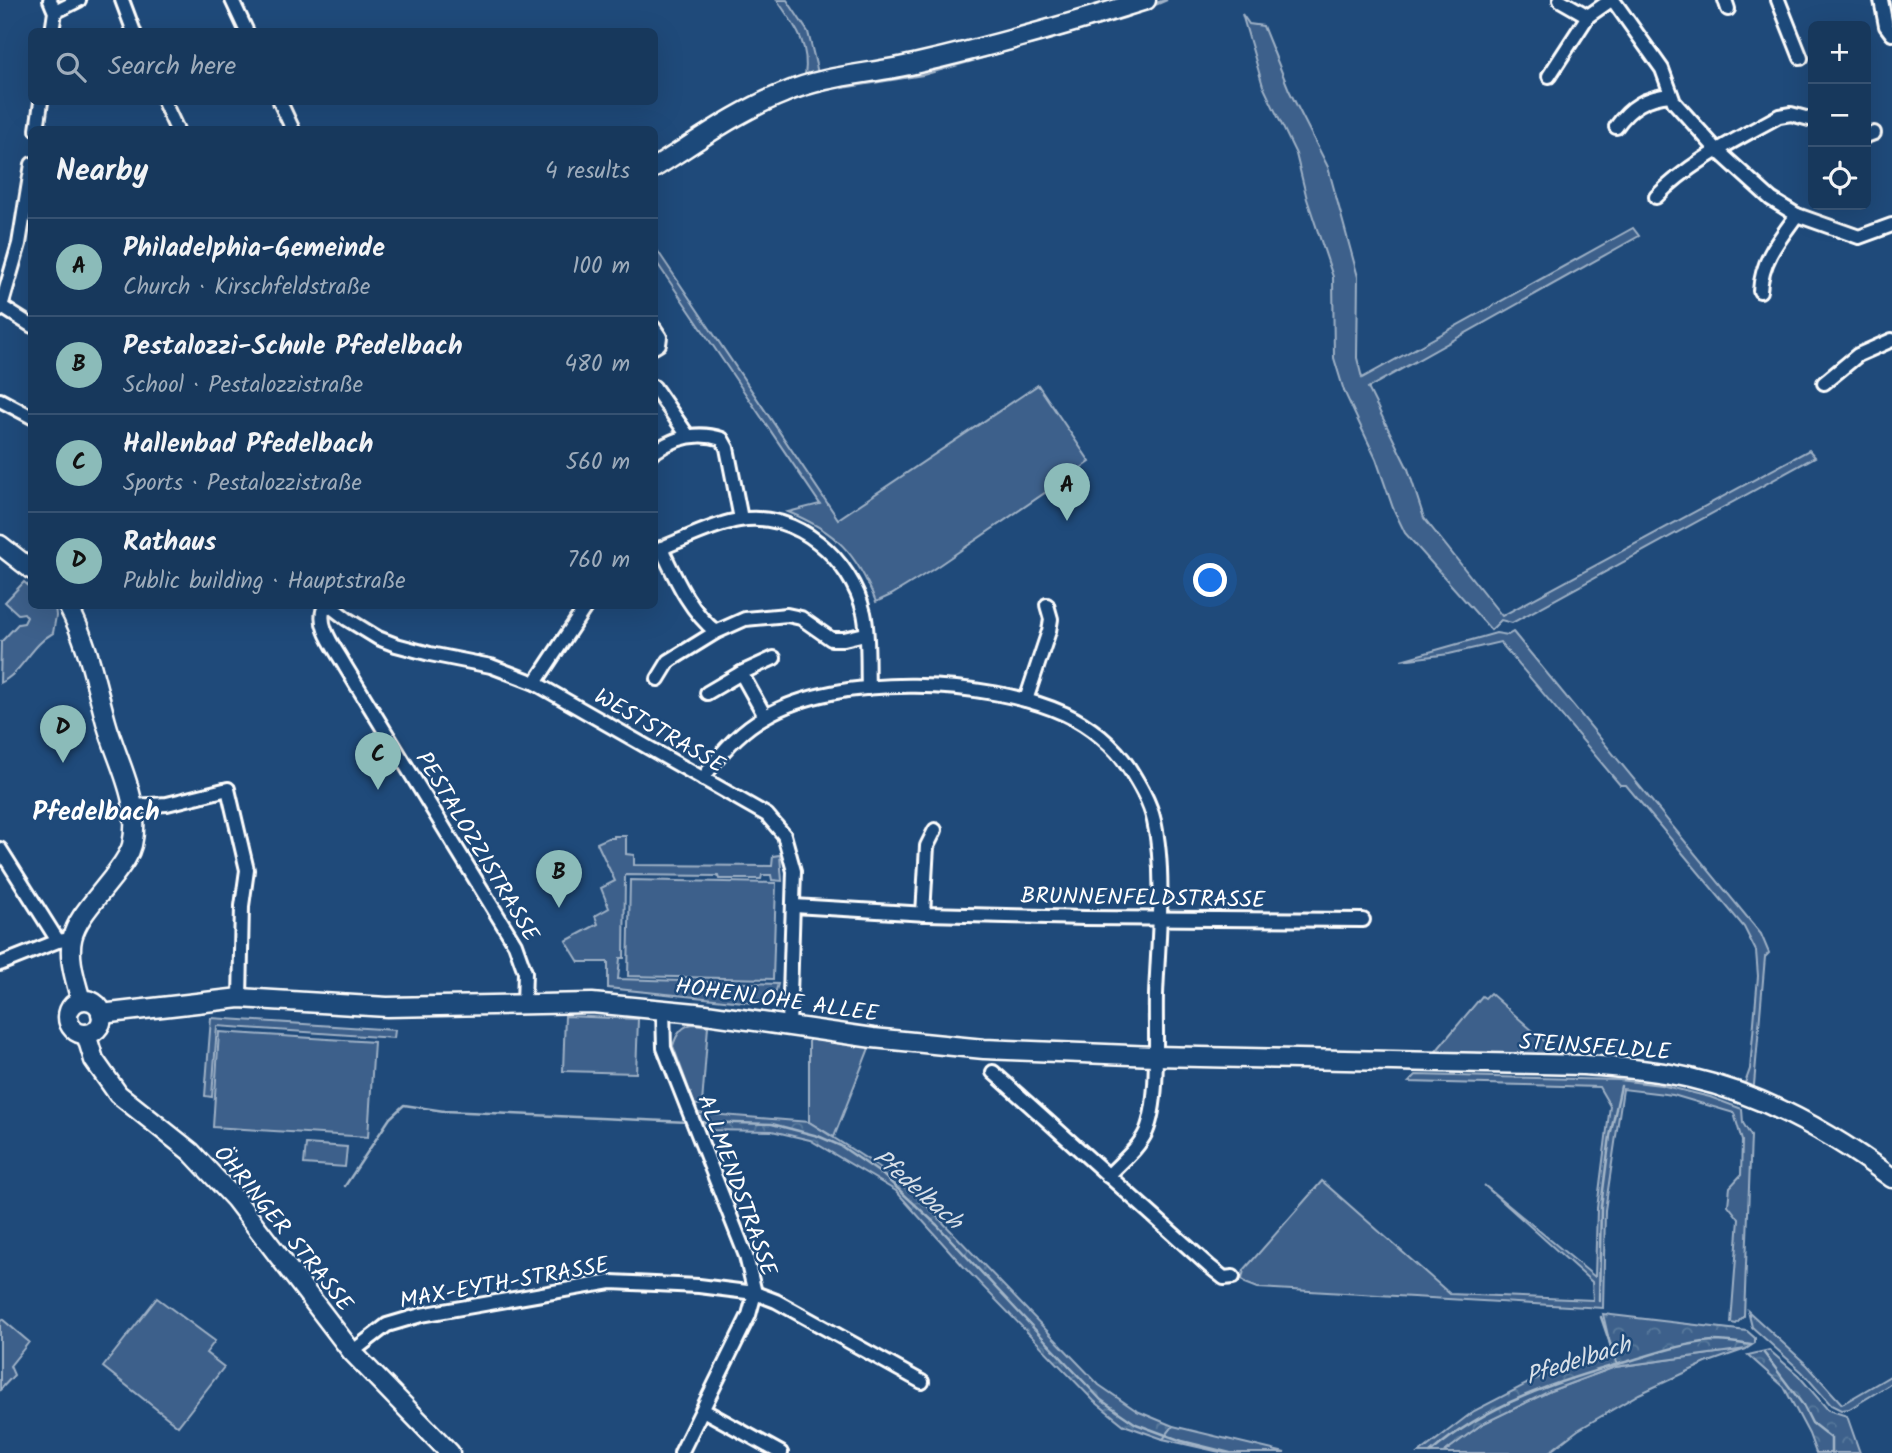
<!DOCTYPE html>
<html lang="en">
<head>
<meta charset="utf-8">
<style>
	body { margin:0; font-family:Kalam,sans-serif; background:#244365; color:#f1f3f6 }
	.controls { position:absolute; right:21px; top:21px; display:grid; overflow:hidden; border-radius:10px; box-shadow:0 7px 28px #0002 }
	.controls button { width:63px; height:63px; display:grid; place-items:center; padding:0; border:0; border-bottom:2px solid #365272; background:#17385c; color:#f1f3f6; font:35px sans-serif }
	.you { position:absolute; left:1211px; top:581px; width:24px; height:24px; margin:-18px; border:5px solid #fff; border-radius:50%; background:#1a73e8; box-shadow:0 0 0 10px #1a73e833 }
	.badge { display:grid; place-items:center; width:46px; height:46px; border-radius:50%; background:#8bbbb9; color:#111; font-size:23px; font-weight:700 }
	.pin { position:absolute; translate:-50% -58px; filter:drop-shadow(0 2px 4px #0008) }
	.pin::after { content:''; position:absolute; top:37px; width:24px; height:21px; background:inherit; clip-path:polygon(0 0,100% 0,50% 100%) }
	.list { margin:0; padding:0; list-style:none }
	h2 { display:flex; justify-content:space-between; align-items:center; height:91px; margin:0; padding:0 28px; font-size:30px }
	h2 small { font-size:23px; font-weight:400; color:#9eacbb }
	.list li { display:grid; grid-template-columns:46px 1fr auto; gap:21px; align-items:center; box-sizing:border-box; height:98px; padding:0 28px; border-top:2px solid #365272 }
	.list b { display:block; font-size:26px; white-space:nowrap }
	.list p { margin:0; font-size:23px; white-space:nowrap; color:#9eacbb }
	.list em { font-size:23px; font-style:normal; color:#9eacbb }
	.icon { flex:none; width:38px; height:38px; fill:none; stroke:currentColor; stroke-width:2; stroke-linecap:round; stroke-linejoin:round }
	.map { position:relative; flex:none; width:1892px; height:1453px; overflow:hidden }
	.search { position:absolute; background:#17385c; box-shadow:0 7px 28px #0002; left:28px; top:28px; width:630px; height:77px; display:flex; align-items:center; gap:18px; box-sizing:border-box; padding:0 24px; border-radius:10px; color:#9eacbb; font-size:26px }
	.panel { position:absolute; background:#17385c; box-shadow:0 7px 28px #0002; left:28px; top:126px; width:630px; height:483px; border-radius:10px }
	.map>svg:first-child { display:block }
	.grass { fill:#3c618b; stroke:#9eb0c5; stroke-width:2 }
	.forest { fill:url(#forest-crowns); stroke:#9eb0c5; stroke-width:2 }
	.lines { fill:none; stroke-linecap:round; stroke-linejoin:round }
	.stream { stroke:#a3b5c8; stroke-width:2.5 }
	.street-casing { stroke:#fff; stroke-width:18 }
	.secondary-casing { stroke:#fff; stroke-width:23 }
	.street { stroke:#1f4a7a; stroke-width:12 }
	.secondary { stroke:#1f4a7a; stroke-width:18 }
	.labels { text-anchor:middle; stroke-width:5; stroke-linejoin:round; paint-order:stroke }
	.street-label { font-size:23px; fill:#fff; stroke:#1f4a7a }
	.water-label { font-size:24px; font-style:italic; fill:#d8e0e8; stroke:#1f4a7a }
	.quarter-label { font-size:26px; font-weight:bold; fill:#fff; stroke:#1f4a7a }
</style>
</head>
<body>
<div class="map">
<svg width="1892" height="1453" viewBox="0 0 1892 1453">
	<defs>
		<pattern id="forest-crowns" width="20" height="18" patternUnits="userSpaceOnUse" patternTransform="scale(1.75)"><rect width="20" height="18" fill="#3c618b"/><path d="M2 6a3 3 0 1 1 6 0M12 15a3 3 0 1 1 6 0" fill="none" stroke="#59799c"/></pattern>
	</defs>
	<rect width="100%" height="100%" fill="#1f4a7a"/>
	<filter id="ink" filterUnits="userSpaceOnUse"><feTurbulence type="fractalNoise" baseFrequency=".0143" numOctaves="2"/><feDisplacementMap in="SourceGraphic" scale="14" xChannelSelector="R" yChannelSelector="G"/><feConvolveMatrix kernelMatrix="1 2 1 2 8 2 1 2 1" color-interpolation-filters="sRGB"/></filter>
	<g filter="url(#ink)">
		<g class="grass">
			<path d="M777 0H787L808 32 818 73 805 76C810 43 794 25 777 0Z"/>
			<polygon points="1164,0 1167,0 1125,18 923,75 843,88 848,80 1129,13"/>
			<polygon points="1242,14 1249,24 1263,26 1289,90 1328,167 1358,277 1357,358 1362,378 1633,228 1639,236 1368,388 1408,469 1424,518 1502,616 1809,450 1815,457 1512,623 1501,620 1491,630 1405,533 1393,508 1376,459 1344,391 1334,358 1333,277 1307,199 1296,154 1263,86"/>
			<path d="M655 247 838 519 1038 385 1090 462 932 570 891 595 876 602C857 554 836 531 788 512L820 504 655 260Z"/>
			<path d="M24 582 31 588 32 606H55L56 616 53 633C31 645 22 673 0 683L1 642 18 624 24 623 27 617 24 613 18 614 5 602Z"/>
			<polygon points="1513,632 1761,934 1769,953 1765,957 1754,1085 1752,1089 1692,1074 1432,1056 1482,996 1485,998 1490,993 1559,1054 1631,1059 1693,1070 1745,1083 1750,1069 1758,976 1756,951 1744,927 1626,785 1620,785 1500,642 1449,654 1401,660 1496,633 1508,635"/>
			<polygon points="614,836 626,836 626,854 634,855 634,865 772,866 773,856 780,855 782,881 772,880 771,875 762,875 761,879 719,879 718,876 625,875 624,958 620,958 618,979 778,984 772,1003 763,1004 608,988 608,962 579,962 566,941 598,924 595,916 609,908 601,888 615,881 597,843 608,838 614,838"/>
			<polygon points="630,880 776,883 773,979 628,976"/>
			<polygon points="565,1016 638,1019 636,1073 563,1071"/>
			<polygon points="211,1018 395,1030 394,1038 217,1026 212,1097 205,1096"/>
			<path d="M693 1024 708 1026 702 1104 695 1105 673 1046C676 1035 681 1026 693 1024Z"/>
			<polygon points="219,1032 374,1042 368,1137 213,1127"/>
			<polygon points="809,1036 871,1043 834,1137 809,1122"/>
			<polygon points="1416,1075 1618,1080 1661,1085 1710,1097 1742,1109 1743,1123 1751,1136 1744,1316 1736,1324 1731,1323 1739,1219 1728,1205 1730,1187 1741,1175 1742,1141 1734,1113 1673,1095 1623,1089 1605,1210 1603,1308 1258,1288 1245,1283 1242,1279 1244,1270 1322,1181 1450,1294 1593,1300 1592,1282 1484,1185 1595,1277 1597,1208 1610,1106 1599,1087 1409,1082"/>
			<polygon points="306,1144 347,1147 345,1167 304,1164"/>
			<polygon points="157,1298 215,1341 206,1353 224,1367 178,1426 103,1367"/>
			<polygon points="1748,1311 1807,1365 1842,1404 1892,1375 1892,1383 1849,1409 1841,1410 1831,1405 1802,1372 1752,1327"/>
			<polygon points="2,1319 29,1342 10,1366 14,1375 0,1390 0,1322"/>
			<polygon points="1746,1349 1706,1363 1639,1394 1578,1430 1548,1453 1443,1453 1482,1424 1550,1391 1615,1367"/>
			<polygon points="1173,1426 1285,1453 1224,1453 1163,1439"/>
		</g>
		<g class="forest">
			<polygon points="697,1113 809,1122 906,1184 1099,1385 1137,1411 1173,1426 1163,1439 1124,1425 1094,1401 964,1267 896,1191 810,1140 772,1131 704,1130"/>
			<polygon points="1603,1314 1747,1331 1755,1338 1755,1343 1746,1349 1615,1367 1550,1391 1482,1424 1443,1453 1419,1453 1474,1411 1542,1376 1613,1358"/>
			<polygon points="1769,1350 1798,1375 1828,1410 1847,1416 1860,1453 1816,1453 1809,1434 1784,1387 1748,1355"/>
		</g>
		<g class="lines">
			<g class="stream">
				<polyline points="698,1122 772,1124 818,1136 841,1146 883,1175 937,1225 1101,1400 1136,1424 1182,1441 1230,1453"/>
				<polyline points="345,1186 390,1118 404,1105 444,1111 688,1122"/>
				<polyline points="1599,1301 1601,1206 1610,1136 1621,1086"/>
				<polyline points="1601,1317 1617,1364"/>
				<polyline points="1764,1353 1803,1405 1812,1423 1831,1438 1831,1453"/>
				<path d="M1430 1453C1488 1403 1558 1381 1629 1361 1656 1353 1686 1343 1713 1341 1726 1341 1739 1343 1751 1345"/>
			</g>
			<defs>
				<g id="street">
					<polyline points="50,0 55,12 52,32"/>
					<polyline points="122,0 134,32"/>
					<polyline points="232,0 247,32"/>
					<polyline points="1560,0 1588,16 1611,0"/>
					<polyline points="1613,0 1662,69 1674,102 1717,150 1771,199 1797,215 1859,237 1892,225"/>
					<polyline points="1725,0 1728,9"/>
					<polyline points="1778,0 1801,58"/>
					<polyline points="1881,0 1886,26 1892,34"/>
					<polyline points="55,12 79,0"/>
					<polyline points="1549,76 1588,16"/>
					<polyline points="164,102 177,130"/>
					<polyline points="280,102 293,130"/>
					<path d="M1616 127C1630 107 1646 97 1671 95"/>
					<polyline points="37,130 41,102"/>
					<polyline points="1866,136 1874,133"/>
					<path d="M1656 197C1691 161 1736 140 1779 116L1791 114 1813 120"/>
					<path d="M1760 291C1762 259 1779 240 1797 215"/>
					<polyline points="2,307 32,326"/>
					<polyline points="0,310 19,244 32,164"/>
					<polyline points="654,328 660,337 659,344 654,347"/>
					<polyline points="1824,383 1858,355 1892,340"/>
					<polyline points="654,387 688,436"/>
					<polyline points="0,400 32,417"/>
					<path d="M654 452C675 437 698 431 722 439L727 448 741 519"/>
					<path d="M661 548C676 579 689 610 716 632"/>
					<path d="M654 552C665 546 677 542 688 537 705 530 721 523 739 520 797 510 851 559 864 613 869 636 867 664 868 688"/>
					<path d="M325 606C315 625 336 649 345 666L515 944 525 972 524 1004"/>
					<polyline points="330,606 347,619 378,638 396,645 430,654 491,666 535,683 767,815 784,835 794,871 789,1025"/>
					<polyline points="658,679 669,661 716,632 745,619 787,615 801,618 831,639 844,639 865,634"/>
					<polyline points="535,683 586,606"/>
					<polyline points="707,693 741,673"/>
					<polyline points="1026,700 1049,631 1051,619 1047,605"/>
					<polyline points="765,716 741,673 774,658"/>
					<path d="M703 779C719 754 739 731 766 716 839 673 989 679 1065 714 1089 725 1115 746 1129 768 1139 784 1150 802 1154 821 1166 873 1158 941 1156 995 1155 1031 1160 1100 1146 1132 1138 1149 1121 1162 1108 1176"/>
					<polyline points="133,806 167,804 228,789 247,870 242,906 240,998"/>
					<polyline points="0,849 58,941"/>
					<polyline points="794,906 927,914 1085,918 1363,920"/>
					<polyline points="923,914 927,846 935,830"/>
					<polyline points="0,964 58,941 65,940"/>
					<polyline points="663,1008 664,1048 746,1256 755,1293 749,1315 681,1453"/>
					<polyline points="993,1072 1209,1266 1224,1278 1233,1277"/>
					<polyline points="352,1352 387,1325 421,1315 611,1282 699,1286 755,1293 776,1301 922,1382"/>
					<polyline points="703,1410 781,1453"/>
				</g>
				<g id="secondary">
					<path d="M654 168C696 142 738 111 784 93 825 75 871 74 914 64 992 46 1070 24 1146 0"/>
					<polyline points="0,545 32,570"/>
					<path d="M68 606C88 643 95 682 106 722 117 762 142 801 132 845 129 857 120 867 113 877 72 929 60 933 81 1000"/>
					<circle cx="85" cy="1017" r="17"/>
					<path d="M101 1014 240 998 387 1007 592 1003 706 1014 873 1038 984 1049 1155 1056 1583 1065C1619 1067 1655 1070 1690 1078 1765 1095 1832 1133 1892 1178"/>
					<polyline points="86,1034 94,1060 118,1094 191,1152 235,1199 352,1352 450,1453"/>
				</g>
			</defs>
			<use href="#street" class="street-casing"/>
			<use href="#secondary" class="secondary-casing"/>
			<use href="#street" class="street"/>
			<use href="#secondary" class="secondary"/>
		</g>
	</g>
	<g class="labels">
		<g class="street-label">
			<text transform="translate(660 730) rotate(30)" y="8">WESTSTRASSE</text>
			<text transform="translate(478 846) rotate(59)" y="8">PESTALOZZISTRASSE</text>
			<text transform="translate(1143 897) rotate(1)" y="8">BRUNNENFELDSTRASSE</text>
			<text transform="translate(777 999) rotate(8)" y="8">HOHENLOHE ALLEE</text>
			<text transform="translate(1595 1046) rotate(4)" y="8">STEINSFELDLE</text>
			<text transform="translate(738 1185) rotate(70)" y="8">ALLMENDSTRASSE</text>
			<text transform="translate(284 1228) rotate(51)" y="8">ÖHRINGER STRASSE</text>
			<text transform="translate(504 1282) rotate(-10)" y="8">MAX-EYTH-STRASSE</text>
		</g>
		<g class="water-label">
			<text transform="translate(918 1189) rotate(41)" y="8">Pfedelbach</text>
			<text transform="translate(1578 1360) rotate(-18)" y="8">Pfedelbach</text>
		</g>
		<g class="quarter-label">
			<text x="96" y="820">Pfedelbach</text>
		</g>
	</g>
</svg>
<div class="controls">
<button>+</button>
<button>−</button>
<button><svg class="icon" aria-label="locate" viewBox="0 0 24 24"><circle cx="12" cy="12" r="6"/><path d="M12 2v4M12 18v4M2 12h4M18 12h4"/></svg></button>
</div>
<div class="you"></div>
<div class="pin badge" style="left:1067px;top:521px">A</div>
<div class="pin badge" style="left:559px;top:908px">B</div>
<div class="pin badge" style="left:378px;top:790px">C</div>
<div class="pin badge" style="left:63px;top:763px">D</div>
<div class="search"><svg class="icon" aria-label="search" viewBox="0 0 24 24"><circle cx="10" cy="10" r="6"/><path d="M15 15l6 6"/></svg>Search here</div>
<section class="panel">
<h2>Nearby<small>4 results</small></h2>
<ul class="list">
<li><span class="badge">A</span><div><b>Philadelphia-Gemeinde</b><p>Church · Kirschfeldstraße</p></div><em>100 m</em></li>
<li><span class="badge">B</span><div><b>Pestalozzi-Schule Pfedelbach</b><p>School · Pestalozzistraße</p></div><em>480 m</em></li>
<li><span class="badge">C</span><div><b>Hallenbad Pfedelbach</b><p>Sports · Pestalozzistraße</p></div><em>560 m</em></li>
<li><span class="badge">D</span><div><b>Rathaus</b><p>Public building · Hauptstraße</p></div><em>760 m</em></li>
</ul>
</section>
</div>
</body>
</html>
